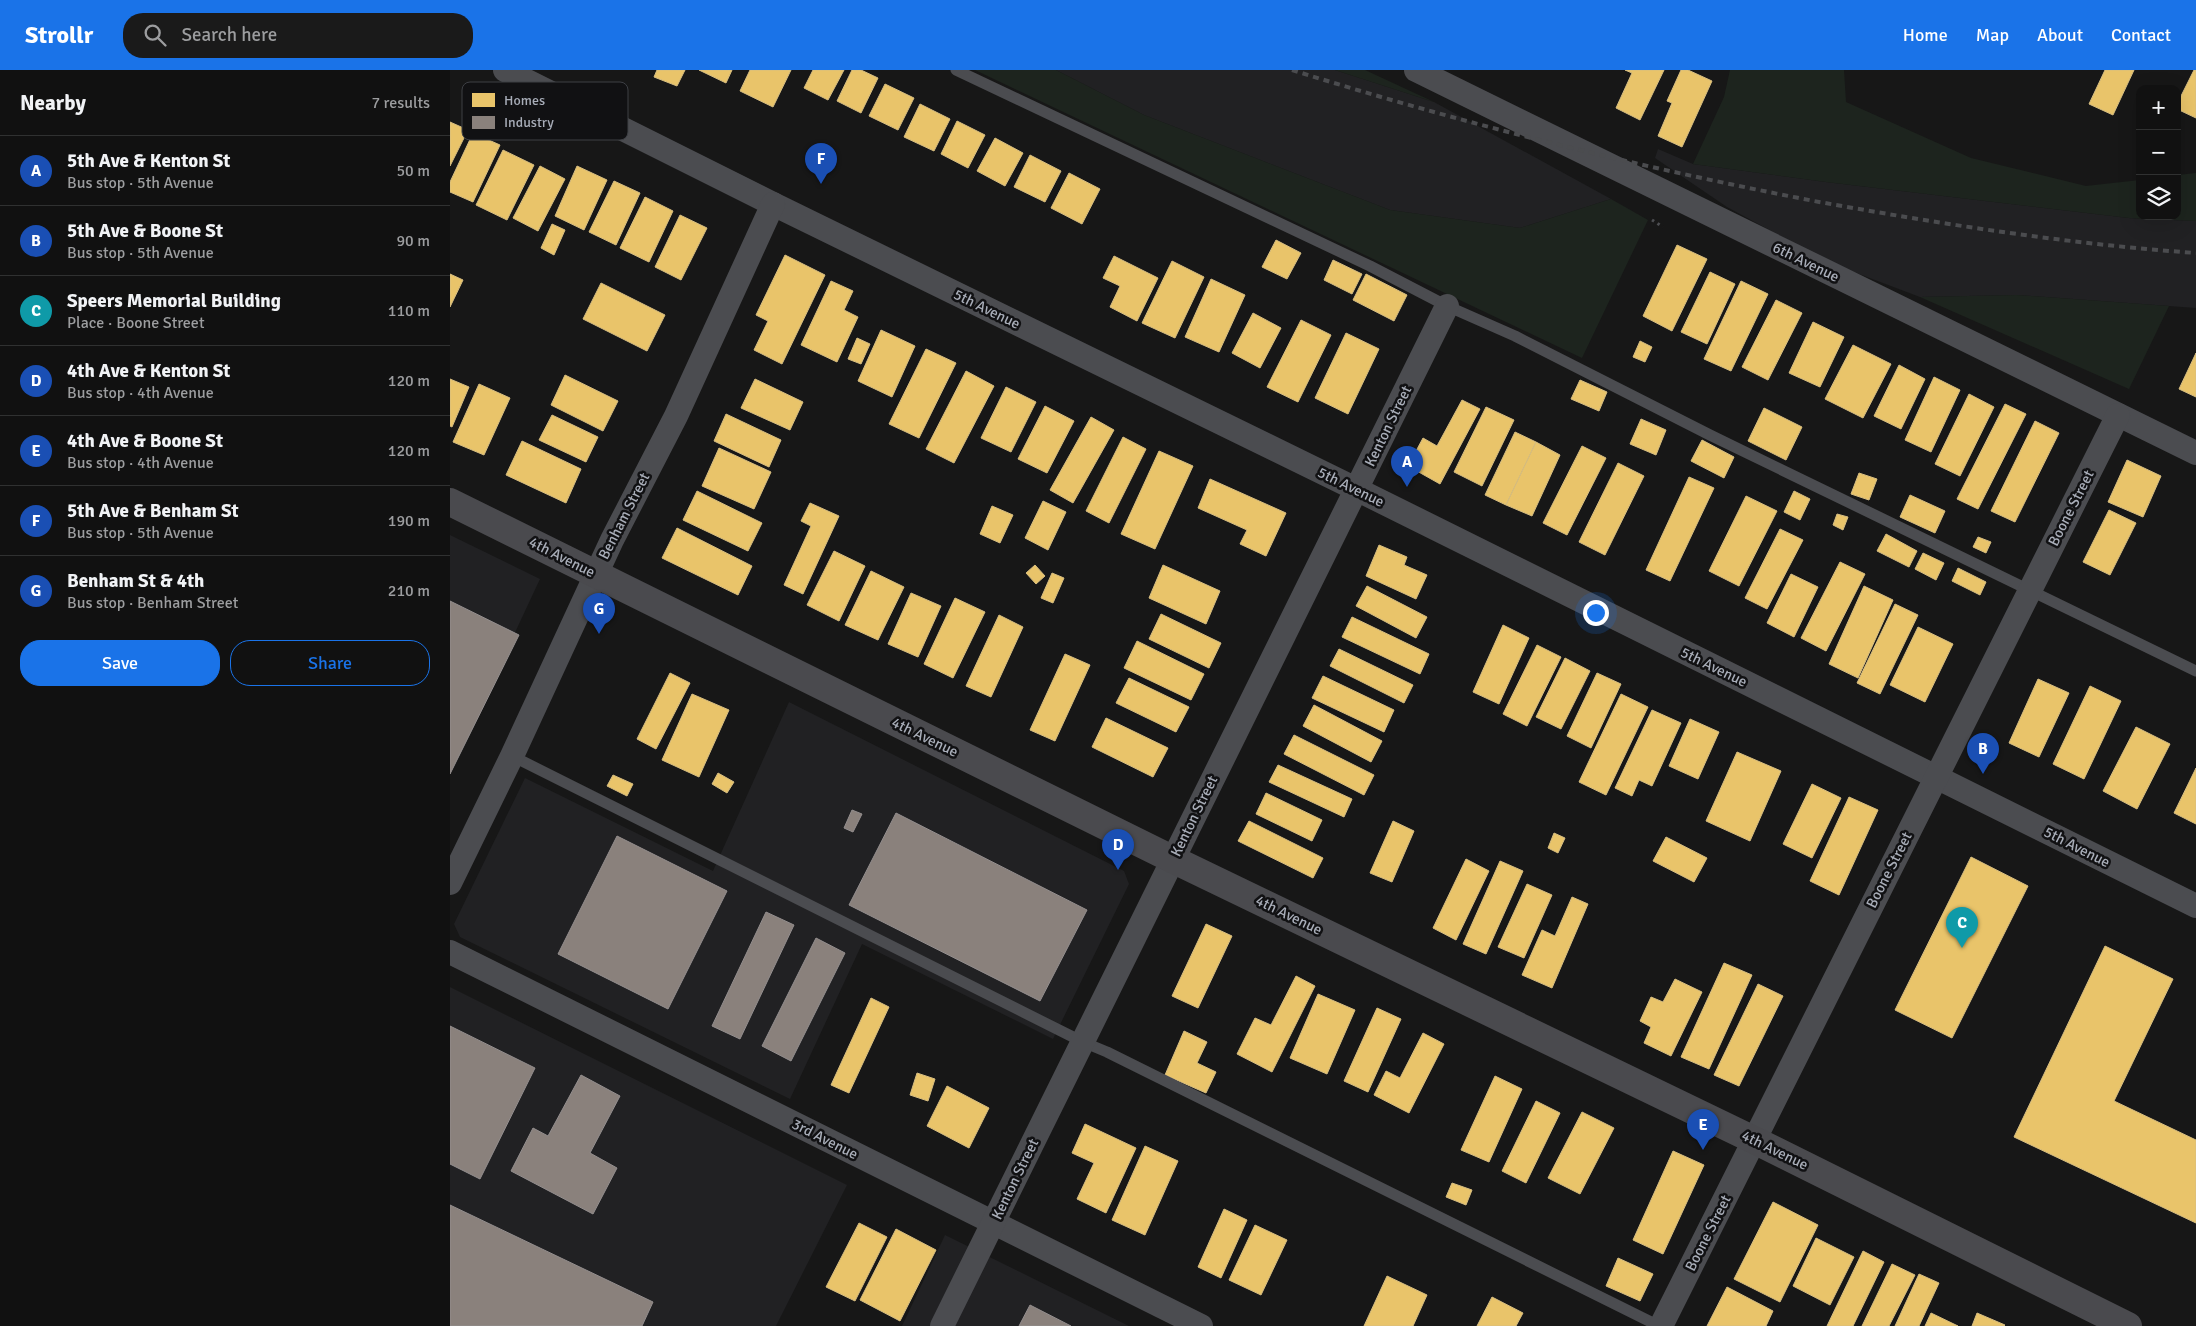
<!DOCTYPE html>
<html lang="en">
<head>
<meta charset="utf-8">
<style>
	body { margin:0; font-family:Signika,sans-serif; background:#1a1a1a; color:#f1f3f6 }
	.controls { position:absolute; right:15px; top:15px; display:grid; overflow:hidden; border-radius:10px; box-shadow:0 5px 20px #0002 }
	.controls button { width:45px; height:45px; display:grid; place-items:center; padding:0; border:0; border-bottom:1px solid #303131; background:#111; color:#f1f3f6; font:25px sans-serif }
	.you { position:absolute; left:1145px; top:542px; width:18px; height:18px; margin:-12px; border:4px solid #fff; border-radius:50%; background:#1a73e8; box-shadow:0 0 0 8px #1a73e833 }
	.badge { display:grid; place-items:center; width:32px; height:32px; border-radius:50%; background:#1a73e8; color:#fff; font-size:16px; font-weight:700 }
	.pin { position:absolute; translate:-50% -41px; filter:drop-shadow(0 1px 2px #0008) }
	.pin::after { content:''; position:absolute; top:26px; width:18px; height:15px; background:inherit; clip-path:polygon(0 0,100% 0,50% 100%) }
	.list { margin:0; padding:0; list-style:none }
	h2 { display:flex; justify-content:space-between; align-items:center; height:65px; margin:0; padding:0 20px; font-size:21px }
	h2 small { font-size:16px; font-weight:400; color:#9c9d9f }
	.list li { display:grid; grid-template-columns:32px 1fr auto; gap:15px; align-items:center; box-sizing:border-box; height:70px; padding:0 20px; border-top:1px solid #303131 }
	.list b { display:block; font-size:19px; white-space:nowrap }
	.list p { margin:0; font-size:16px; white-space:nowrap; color:#9c9d9f }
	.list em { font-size:16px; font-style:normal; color:#9c9d9f }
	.actions { display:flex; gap:10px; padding:15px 20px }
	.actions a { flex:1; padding:11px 0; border:1px solid #1a73e8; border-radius:20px; text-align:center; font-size:18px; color:#1a73e8 }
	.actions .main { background:#1a73e8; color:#fff }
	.icon { flex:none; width:28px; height:28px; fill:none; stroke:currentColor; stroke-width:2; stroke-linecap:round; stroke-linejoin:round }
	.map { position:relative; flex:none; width:1746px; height:1256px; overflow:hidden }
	header { display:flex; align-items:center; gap:30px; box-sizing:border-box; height:70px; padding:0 25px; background:#1a73e8; color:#fff }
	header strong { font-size:24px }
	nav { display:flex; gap:28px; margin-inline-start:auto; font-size:18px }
	.search { width:350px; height:45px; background:#1a1a1a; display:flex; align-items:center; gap:12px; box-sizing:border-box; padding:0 18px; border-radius:20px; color:#9c9d9f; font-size:19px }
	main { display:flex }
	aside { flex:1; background:#111 }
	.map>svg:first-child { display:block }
	.built { fill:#212123 }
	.green { fill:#1d241e }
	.homes { fill:#e9c46a; stroke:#d6bd81 }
	.industry { fill:#8a817c; stroke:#938e8e }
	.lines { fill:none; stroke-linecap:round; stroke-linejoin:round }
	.path { stroke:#4d4e52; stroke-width:3; stroke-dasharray:2.5 4; stroke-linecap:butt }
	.lane { stroke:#4b4c50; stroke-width:11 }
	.street { stroke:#4b4c50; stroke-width:24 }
	.secondary { stroke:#4a4a4e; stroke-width:28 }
	.rail { stroke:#4b4c4f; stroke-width:4; stroke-dasharray:6 5; stroke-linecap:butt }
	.labels { text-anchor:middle; stroke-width:5; stroke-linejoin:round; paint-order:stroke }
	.street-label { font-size:15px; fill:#a8adb8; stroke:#111113 }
	.key { fill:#111113; stroke:#3e4045; stroke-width:1 }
	.key-label { font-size:14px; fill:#a8adb8 }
</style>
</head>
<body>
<header>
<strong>Strollr</strong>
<div class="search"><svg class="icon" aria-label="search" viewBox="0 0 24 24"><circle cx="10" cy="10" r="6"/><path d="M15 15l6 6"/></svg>Search here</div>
<nav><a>Home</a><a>Map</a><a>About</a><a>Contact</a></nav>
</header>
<main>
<aside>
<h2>Nearby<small>7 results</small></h2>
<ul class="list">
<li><span class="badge" style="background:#1a4fb4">A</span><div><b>5th Ave &amp; Kenton St</b><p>Bus stop · 5th Avenue</p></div><em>50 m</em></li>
<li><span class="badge" style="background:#1a4fb4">B</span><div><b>5th Ave &amp; Boone St</b><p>Bus stop · 5th Avenue</p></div><em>90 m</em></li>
<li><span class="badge" style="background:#0f9aa8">C</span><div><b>Speers Memorial Building</b><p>Place · Boone Street</p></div><em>110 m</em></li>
<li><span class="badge" style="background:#1a4fb4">D</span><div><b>4th Ave &amp; Kenton St</b><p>Bus stop · 4th Avenue</p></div><em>120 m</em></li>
<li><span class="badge" style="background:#1a4fb4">E</span><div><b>4th Ave &amp; Boone St</b><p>Bus stop · 4th Avenue</p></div><em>120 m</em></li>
<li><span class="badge" style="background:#1a4fb4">F</span><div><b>5th Ave &amp; Benham St</b><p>Bus stop · 5th Avenue</p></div><em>190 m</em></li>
<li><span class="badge" style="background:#1a4fb4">G</span><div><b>Benham St &amp; 4th</b><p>Bus stop · Benham Street</p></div><em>210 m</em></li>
</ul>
<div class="actions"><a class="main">Save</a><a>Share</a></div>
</aside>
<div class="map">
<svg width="1746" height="1256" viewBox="0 0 1746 1256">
	<rect width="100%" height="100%" fill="#171717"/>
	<g class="built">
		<polygon points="606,0 885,0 984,32 1161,129 1070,158 940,140 694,45"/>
		<polygon points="1208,79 1243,94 1376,112 1679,148 1746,151 1746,238 1567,225 1470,227 1380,193 1277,137 1205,88"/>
		<polygon points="0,465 90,509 0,702"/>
		<polygon points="339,632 674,801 679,814 603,969 412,874 340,1029 10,867 4,854 75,708 263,801"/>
		<polygon points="0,917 397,1115 326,1256 0,1256"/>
		<polygon points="495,1165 679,1256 452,1256"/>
	</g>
	<g class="green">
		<polygon points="525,0 606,0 694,45 940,140 1070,158 1161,129 1198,150 1132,288"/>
		<polygon points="885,0 915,0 984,32"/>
		<polygon points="1280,0 1394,0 1396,32 1521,88 1636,116 1690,110 1690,146 1727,146 1727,105 1746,103 1746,151 1679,148 1376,112 1243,94 1274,27"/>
		<polygon points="1567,225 1719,236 1679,319 1470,227"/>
	</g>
	<g class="homes">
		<polygon points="207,0 235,0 227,16 204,7"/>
		<polygon points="249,0 282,0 276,13"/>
		<polygon points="300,0 341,0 323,37 290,21"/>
		<polygon points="363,0 394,0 378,30 354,18"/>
		<polygon points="402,0 411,0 428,8 411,43 387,31"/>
		<polygon points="1175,0 1214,0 1190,50 1166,38 1182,3"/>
		<polygon points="1231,0 1238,0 1262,11 1232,77 1208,66 1222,33 1217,31"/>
		<polygon points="1655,0 1684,0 1663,45 1639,34"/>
		<polygon points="1744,0 1746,0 1746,48 1727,39 1727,34"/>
		<polygon points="435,14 464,28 448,60 419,46"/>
		<polygon points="470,34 500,49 484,81 454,67"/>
		<polygon points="507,51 535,65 518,98 491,84"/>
		<polygon points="0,52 18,60 0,96"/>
		<polygon points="23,63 50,75 23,132 0,122 0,112"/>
		<polygon points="545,68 573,83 555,116 527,101"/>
		<polygon points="53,80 84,95 57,150 26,135"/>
		<polygon points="580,85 611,101 595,132 564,117"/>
		<polygon points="90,96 115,109 88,161 63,148"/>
		<polygon points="127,96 157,110 134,160 105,146"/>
		<polygon points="619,103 650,119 632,154 601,138"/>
		<polygon points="164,111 190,123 166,175 139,162"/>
		<polygon points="195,127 223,141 199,192 170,178"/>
		<polygon points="230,145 257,158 231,210 205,197"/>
		<polygon points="102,154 115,160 104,185 91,178"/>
		<polygon points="826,170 851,183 837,209 812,197"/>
		<polygon points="1227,175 1257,189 1222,261 1193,246"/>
		<polygon points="335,185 375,205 332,294 304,280 318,251 306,245"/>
		<polygon points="664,186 708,208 687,251 660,237 670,216 653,208"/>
		<polygon points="883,190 912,204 902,224 874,210"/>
		<polygon points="722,191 754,207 725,268 692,253"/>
		<polygon points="1260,202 1285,214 1257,274 1231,262"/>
		<polygon points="0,204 13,210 0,237"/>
		<polygon points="916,204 957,225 944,251 903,230"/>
		<polygon points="761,209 795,225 769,282 735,267"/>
		<polygon points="381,211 403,221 394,240 408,247 387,292 351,275"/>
		<polygon points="1291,211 1318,224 1281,301 1254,289"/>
		<polygon points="151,213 215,245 197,281 133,249"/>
		<polygon points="1326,230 1352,243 1318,310 1292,297"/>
		<polygon points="803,243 831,258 810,298 782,283"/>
		<polygon points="851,250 881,265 848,332 817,317"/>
		<polygon points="1363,252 1394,267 1370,317 1339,303"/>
		<polygon points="431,260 465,276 442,327 408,311"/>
		<polygon points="896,263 929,279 898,344 865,328"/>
		<polygon points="407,268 420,274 411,294 398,289"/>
		<polygon points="1190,271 1202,277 1195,292 1183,287"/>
		<polygon points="1403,275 1441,294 1413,348 1375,329"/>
		<polygon points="476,279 506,293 469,368 439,354"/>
		<polygon points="1746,283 1746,327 1729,319"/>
		<polygon points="1449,295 1475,309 1451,359 1424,346"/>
		<polygon points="516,301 544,316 504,393 476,379"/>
		<polygon points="115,305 168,331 153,361 101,335"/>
		<polygon points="1484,307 1510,320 1481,382 1455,370"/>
		<polygon points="0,309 19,317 2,357 0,356"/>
		<polygon points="305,309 353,332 340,360 291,338"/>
		<polygon points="1130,310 1157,322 1149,341 1121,329"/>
		<polygon points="29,314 60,328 34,385 3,372"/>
		<polygon points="556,317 586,332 561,382 531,368"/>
		<polygon points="1519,324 1544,337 1510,406 1485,394"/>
		<polygon points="1012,330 1030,339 990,414 958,396 973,368 987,376"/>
		<polygon points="1555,334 1576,344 1528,439 1507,429"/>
		<polygon points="595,336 624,351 597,403 568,389"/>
		<polygon points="1036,337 1064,350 1032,416 1004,402"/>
		<polygon points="1314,338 1352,357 1336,390 1298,371"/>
		<polygon points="276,344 331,370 319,397 264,371"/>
		<polygon points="102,345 148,367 136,392 89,370"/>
		<polygon points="641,347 664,360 623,433 600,420"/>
		<polygon points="1191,349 1216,360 1206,385 1180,374"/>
		<polygon points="1585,351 1609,363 1565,452 1541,441"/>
		<polygon points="1065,362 1086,372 1056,435 1035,425"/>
		<polygon points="673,367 696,379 659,453 636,441"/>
		<polygon points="1252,370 1284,387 1274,408 1241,391"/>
		<polygon points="72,371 131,399 116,433 56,405"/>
		<polygon points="1086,372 1110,385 1082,446 1056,435"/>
		<polygon points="1132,376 1156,388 1117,465 1093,453"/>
		<polygon points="269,378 321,402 304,439 252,416"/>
		<polygon points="709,381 743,396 705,479 671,464"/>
		<polygon points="1677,390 1711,406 1693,447 1658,432"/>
		<polygon points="1168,393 1194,406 1155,485 1129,472"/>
		<polygon points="1409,403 1427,409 1419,430 1401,424"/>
		<polygon points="1239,407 1264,418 1220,511 1196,500"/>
		<polygon points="760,409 836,443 816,486 790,474 797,460 748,438"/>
		<polygon points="247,421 312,453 298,481 233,450"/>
		<polygon points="1344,421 1360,429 1350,450 1334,442"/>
		<polygon points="1460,425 1495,441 1485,463 1450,447"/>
		<polygon points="1296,426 1327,441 1289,516 1259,501"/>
		<polygon points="593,431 616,442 598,480 575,468"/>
		<polygon points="360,433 389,446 353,524 334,515 361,456 351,451"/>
		<polygon points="542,436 563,445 550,473 530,464"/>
		<polygon points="1659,440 1686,453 1660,505 1633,492"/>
		<polygon points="1387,444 1398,447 1393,460 1383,455"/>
		<polygon points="227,458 302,496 288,525 212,488"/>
		<polygon points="1330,459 1353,470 1317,539 1295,528"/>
		<polygon points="1436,464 1467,481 1459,497 1427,481"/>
		<polygon points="1528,467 1541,472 1536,483 1523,477"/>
		<polygon points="929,475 957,487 954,495 977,505 966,529 916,506"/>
		<polygon points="384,481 415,496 389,551 357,535"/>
		<polygon points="1473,483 1494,493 1486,510 1465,499"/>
		<polygon points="1390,492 1415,504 1376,581 1351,568"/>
		<polygon points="585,495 595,506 586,514 576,503"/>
		<polygon points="713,495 770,521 756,554 699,528"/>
		<polygon points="1508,498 1536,512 1530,525 1502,511"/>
		<polygon points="421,501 454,517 428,570 395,555"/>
		<polygon points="602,503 614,508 603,533 591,528"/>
		<polygon points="1341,504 1368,517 1344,567 1317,553"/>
		<polygon points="917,516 977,547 966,568 906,536"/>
		<polygon points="1414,516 1443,530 1408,608 1379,594"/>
		<polygon points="461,523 491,536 468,587 438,574"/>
		<polygon points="505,528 535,542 503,608 474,594"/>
		<polygon points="1445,534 1468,545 1430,624 1407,613"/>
		<polygon points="711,544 771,573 759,598 699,569"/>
		<polygon points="549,545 573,557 541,627 516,616"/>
		<polygon points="902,547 979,584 970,604 892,567"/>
		<polygon points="1053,555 1079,568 1049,634 1023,622"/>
		<polygon points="1468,557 1503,574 1475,632 1440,615"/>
		<polygon points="687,571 754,604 741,630 674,598"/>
		<polygon points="1087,575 1111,587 1077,656 1053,644"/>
		<polygon points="889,579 963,615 954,633 880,596"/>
		<polygon points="615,584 640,595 605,671 580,660"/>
		<polygon points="1115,588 1140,601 1111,659 1086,647"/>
		<polygon points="220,603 240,613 206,679 187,669"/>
		<polygon points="1147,603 1171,614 1141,678 1117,666"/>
		<polygon points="873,606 944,640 934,662 862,628"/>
		<polygon points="679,608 739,637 726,662 666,633"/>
		<polygon points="1588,609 1619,623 1589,687 1559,673"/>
		<polygon points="1640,616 1671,631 1634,709 1603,694"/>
		<polygon points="242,624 279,640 249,707 212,690"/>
		<polygon points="1171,624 1198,637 1156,725 1129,712"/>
		<polygon points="864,635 932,671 921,692 853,656"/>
		<polygon points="1202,640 1231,653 1202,716 1189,710 1182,726 1165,718"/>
		<polygon points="656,648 718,678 703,707 642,677"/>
		<polygon points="1240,649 1269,662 1248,709 1219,696"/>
		<polygon points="1686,657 1720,674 1687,739 1653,721"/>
		<polygon points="844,665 924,705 914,725 834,684"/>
		<polygon points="1287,682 1331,701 1300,771 1256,751"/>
		<polygon points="828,695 902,729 894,747 819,712"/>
		<polygon points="1746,698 1746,754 1724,743"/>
		<polygon points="268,703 284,712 277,723 262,714"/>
		<polygon points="163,705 183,714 177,726 157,716"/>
		<polygon points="1362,714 1391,728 1362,788 1333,774"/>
		<polygon points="816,723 872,750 862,771 806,744"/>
		<polygon points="1399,727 1428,740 1389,825 1360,811"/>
		<polygon points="799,751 873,788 863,808 788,771"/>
		<polygon points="943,751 964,761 942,812 920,803"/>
		<polygon points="1104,763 1115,768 1108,783 1098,778"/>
		<polygon points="1216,767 1257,788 1244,812 1203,791"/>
		<polygon points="1521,787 1578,816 1502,968 1445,940"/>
		<polygon points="1016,789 1039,801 1006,870 983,858"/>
		<polygon points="1050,791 1073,801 1036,884 1013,874"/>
		<polygon points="1077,814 1102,825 1074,888 1048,877"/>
		<polygon points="1122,827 1138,834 1102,918 1072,905 1092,860 1105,866"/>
		<polygon points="756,854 782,866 748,938 722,926"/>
		<polygon points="1655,876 1723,909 1664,1031 1746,1070 1746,1153 1564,1067"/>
		<polygon points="1274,893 1302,905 1259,999 1231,987"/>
		<polygon points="846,906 865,916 822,1002 787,984 805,948 821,955"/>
		<polygon points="1225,909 1252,922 1221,986 1194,973 1201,957 1190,951 1201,927 1213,932"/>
		<polygon points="1308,914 1333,926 1289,1016 1264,1005"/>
		<polygon points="868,924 905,940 877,1004 840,988"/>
		<polygon points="421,928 439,937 399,1023 381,1015"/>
		<polygon points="927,938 951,949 918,1022 894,1011"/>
		<polygon points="734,961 757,972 747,993 766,1002 756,1023 715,1005"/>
		<polygon points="973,963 994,974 959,1043 924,1025 936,1001 950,1008"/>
		<polygon points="467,1003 485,1009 478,1031 460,1025"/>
		<polygon points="1045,1006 1072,1019 1039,1092 1011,1080"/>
		<polygon points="497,1016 539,1038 519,1078 477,1056"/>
		<polygon points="1086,1031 1110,1043 1076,1113 1052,1101"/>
		<polygon points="1132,1042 1164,1058 1130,1124 1098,1108"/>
		<polygon points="635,1054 686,1078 656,1143 627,1129 644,1093 622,1083"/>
		<polygon points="695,1076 728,1091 695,1165 662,1150"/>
		<polygon points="1223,1081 1254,1095 1213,1184 1183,1170"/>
		<polygon points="1002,1113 1022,1120 1016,1135 996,1127"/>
		<polygon points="1323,1132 1368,1155 1330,1232 1284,1209"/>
		<polygon points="774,1139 797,1150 771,1208 748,1197"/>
		<polygon points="409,1153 437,1167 405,1231 376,1217"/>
		<polygon points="805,1155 837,1170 811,1225 779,1210"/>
		<polygon points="446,1159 486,1180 450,1251 410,1230"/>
		<polygon points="1366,1168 1404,1187 1380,1235 1343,1216"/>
		<polygon points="1413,1181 1434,1192 1403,1256 1377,1256"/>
		<polygon points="1168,1188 1203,1204 1190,1231 1156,1216"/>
		<polygon points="1442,1194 1465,1205 1439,1256 1412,1256"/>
		<polygon points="1469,1204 1489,1213 1469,1256 1445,1256"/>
		<polygon points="937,1206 977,1225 963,1256 914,1256"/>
		<polygon points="1277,1217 1323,1241 1316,1256 1257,1256"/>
		<polygon points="1042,1227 1073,1243 1066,1256 1027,1256"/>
		<polygon points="1481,1243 1508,1256 1475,1256"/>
		<polygon points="1527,1243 1555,1255 1554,1256 1522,1256"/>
	</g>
	<g class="industry">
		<polygon points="0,531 69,565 0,704"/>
		<polygon points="402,740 412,744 403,762 394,758"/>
		<polygon points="446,743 637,840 590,931 399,835"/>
		<polygon points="167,766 277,821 218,939 108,884"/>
		<polygon points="316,842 344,855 290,969 262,956"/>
		<polygon points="366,868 395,883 341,991 312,976"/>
		<polygon points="0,956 85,998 30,1109 0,1094"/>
		<polygon points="131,1005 170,1026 140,1083 167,1098 143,1144 61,1101 83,1058 98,1066"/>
		<polygon points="0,1135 203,1232 192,1256 0,1256"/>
		<polygon points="580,1235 621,1256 569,1256"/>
	</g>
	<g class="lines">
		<polyline class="path" points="1202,150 1213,157"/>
		<g class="lane">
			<polyline points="506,0 920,196 997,236 1065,266 1260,365 1746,601"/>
			<polyline points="62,686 633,972 657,982 1209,1256"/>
		</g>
		<g class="street">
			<polyline points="55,0 323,134 906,419 1746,836"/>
			<polyline points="966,0 1746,383"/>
			<polyline points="0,813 62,686 162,470 226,346 323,134"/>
			<polyline points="0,882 751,1256"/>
			<polyline points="492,1256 997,236"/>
			<polyline points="1211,1256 1668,345"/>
		</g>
		<polyline class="secondary" points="0,432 722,789 1304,1070 1678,1256"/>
		<path class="rail" d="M842 0C1014 54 1188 97 1364 131 1491 154 1618 174 1746 183"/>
	</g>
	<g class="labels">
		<g class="street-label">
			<text transform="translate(1356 192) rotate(26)" y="5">6th Avenue</text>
			<text transform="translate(537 239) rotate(26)" y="5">5th Avenue</text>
			<text transform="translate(938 356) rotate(-64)" y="5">Kenton Street</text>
			<text transform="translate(901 417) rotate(26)" y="5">5th Avenue</text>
			<text transform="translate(1621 438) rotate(-63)" y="5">Boone Street</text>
			<text transform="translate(174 446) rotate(-63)" y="5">Benham Street</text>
			<text transform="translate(112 487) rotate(27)" y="5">4th Avenue</text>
			<text transform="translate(1264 597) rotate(26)" y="5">5th Avenue</text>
			<text transform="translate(475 667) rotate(26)" y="5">4th Avenue</text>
			<text transform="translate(744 746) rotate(-64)" y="5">Kenton Street</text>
			<text transform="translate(1627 777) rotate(27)" y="5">5th Avenue</text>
			<text transform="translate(1439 800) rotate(-63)" y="5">Boone Street</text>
			<text transform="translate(839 845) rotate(26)" y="5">4th Avenue</text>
			<text transform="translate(375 1069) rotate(27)" y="5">3rd Avenue</text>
			<text transform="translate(1325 1080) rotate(26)" y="5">4th Avenue</text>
			<text transform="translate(565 1109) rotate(-64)" y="5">Kenton Street</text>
			<text transform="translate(1258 1163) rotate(-63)" y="5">Boone Street</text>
		</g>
	</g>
	<rect x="12" y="12" width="166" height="58" rx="8" class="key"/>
	<rect x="22" y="23" width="23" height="14" fill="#e9c46a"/>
	<rect x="22" y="46" width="23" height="13" fill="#8a817c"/>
	<g class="key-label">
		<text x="54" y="35">Homes</text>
		<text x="54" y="57">Industry</text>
	</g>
</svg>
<div class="controls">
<button>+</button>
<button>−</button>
<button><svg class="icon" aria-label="layers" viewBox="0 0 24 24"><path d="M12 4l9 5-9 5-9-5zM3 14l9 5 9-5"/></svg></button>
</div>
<div class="you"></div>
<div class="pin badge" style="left:957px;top:417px;background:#1a4fb4">A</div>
<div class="pin badge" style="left:1533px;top:704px;background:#1a4fb4">B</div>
<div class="pin badge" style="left:1512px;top:878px;background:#0f9aa8">C</div>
<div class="pin badge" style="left:668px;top:800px;background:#1a4fb4">D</div>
<div class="pin badge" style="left:1253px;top:1080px;background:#1a4fb4">E</div>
<div class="pin badge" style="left:371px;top:114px;background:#1a4fb4">F</div>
<div class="pin badge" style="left:149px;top:564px;background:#1a4fb4">G</div>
</div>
</main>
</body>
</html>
